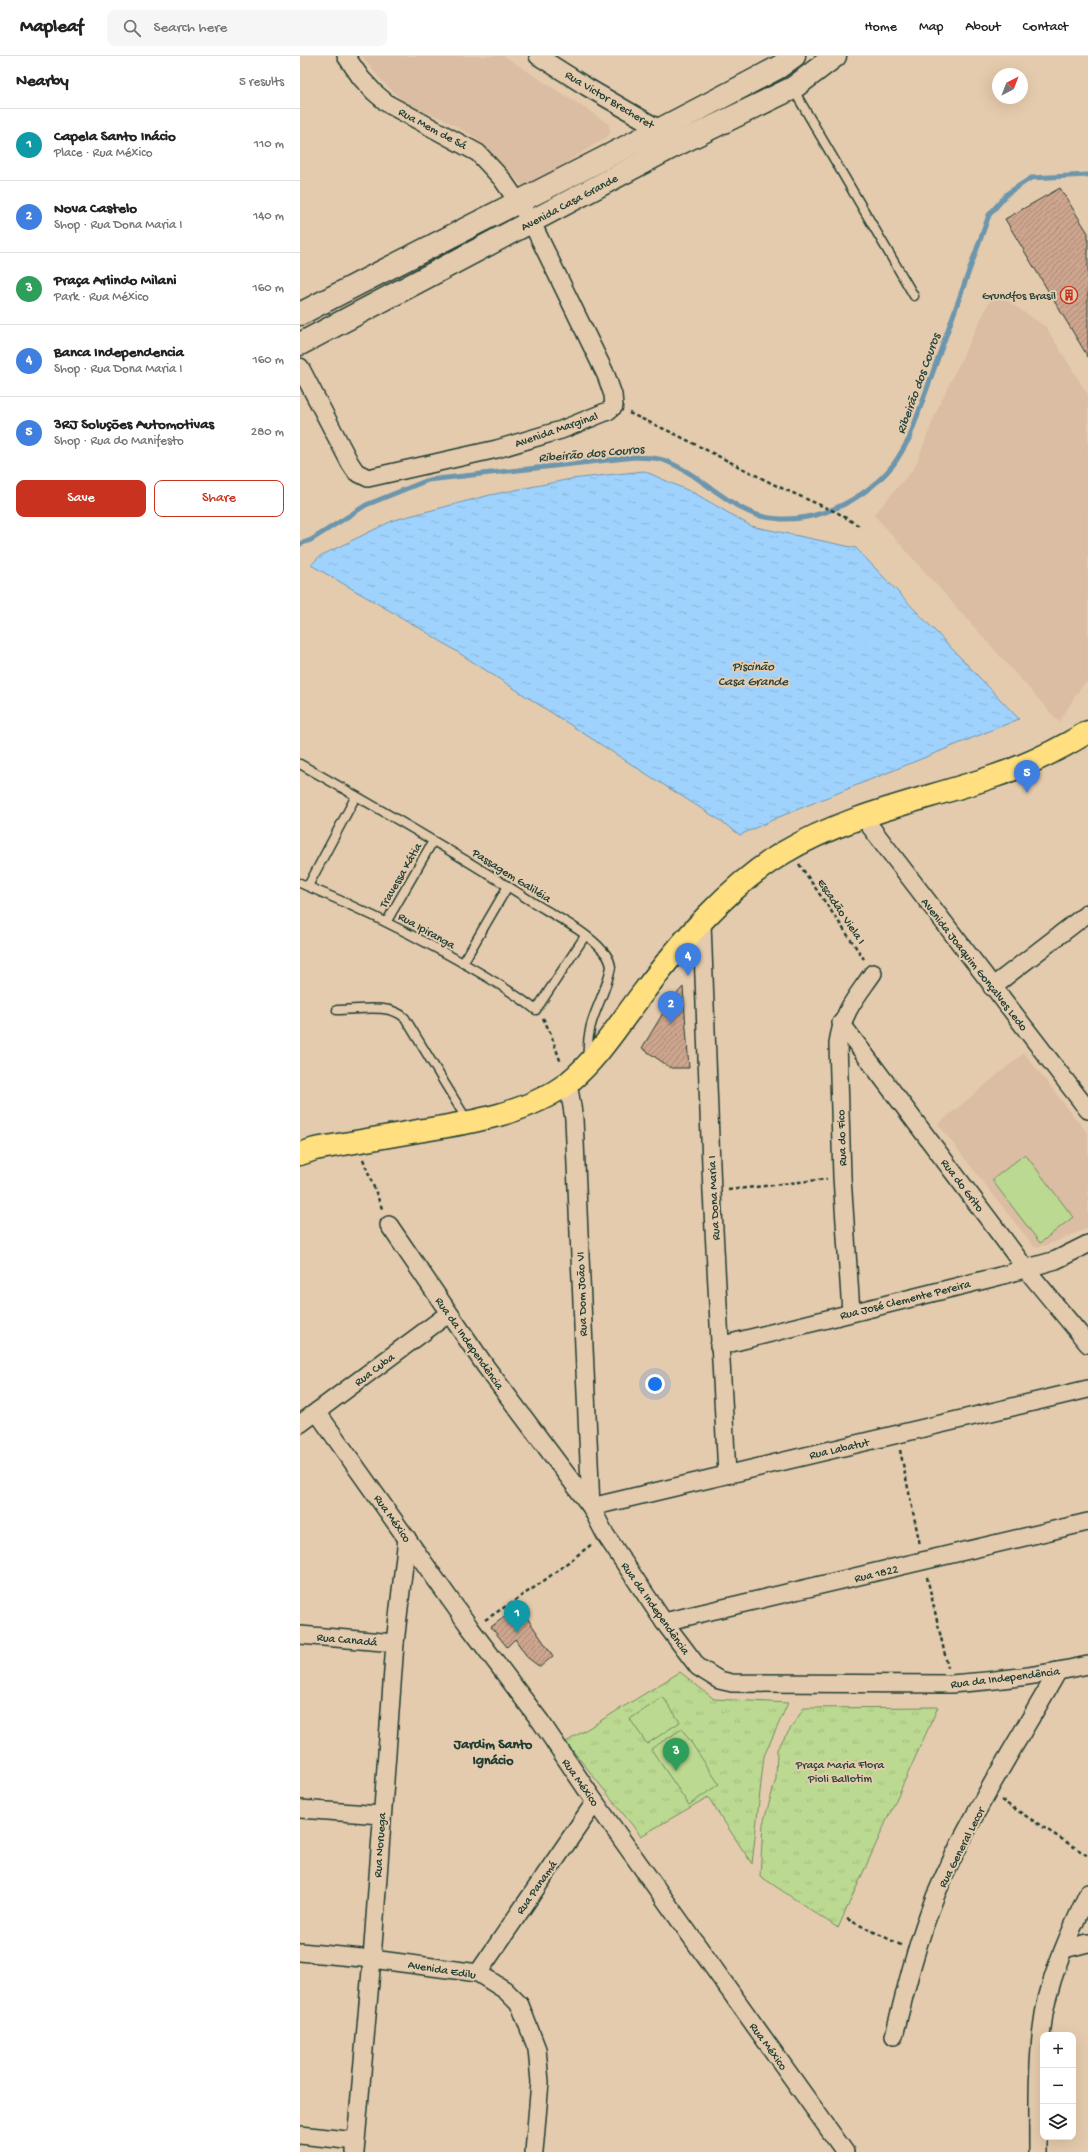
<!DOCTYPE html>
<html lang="en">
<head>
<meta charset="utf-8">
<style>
	body { margin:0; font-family:"Gochi Hand",sans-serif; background:#f6f6f6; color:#222 }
	.controls { position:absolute; right:12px; bottom:12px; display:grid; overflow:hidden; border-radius:8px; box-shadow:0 4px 16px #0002 }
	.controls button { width:36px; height:36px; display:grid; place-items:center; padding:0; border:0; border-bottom:1px solid #e0e0e0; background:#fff; color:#222; font:20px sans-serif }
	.compass { position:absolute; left:692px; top:12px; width:36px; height:36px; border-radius:50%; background:#fff; box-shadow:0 4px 16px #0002; rotate:42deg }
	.you { position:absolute; left:355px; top:1328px; width:14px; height:14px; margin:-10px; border:3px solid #fff; border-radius:50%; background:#1a73e8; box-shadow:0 0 0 6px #1a73e833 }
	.badge { display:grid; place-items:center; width:26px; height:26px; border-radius:50%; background:#c8321e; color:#fff; font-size:13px; font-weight:700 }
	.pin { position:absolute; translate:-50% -33px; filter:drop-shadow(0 1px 2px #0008) }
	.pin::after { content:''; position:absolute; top:21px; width:14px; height:12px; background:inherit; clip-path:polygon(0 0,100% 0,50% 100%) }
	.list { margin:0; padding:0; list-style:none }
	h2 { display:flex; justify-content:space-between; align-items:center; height:52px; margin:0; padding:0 16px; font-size:17px }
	h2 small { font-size:13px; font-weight:400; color:#767676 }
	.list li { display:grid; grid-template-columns:26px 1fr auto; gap:12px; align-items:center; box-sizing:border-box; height:72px; padding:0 16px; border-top:1px solid #e0e0e0 }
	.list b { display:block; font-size:15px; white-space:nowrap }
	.list p { margin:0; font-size:13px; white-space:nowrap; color:#767676 }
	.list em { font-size:13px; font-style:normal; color:#767676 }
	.actions { display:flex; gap:8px; padding:12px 16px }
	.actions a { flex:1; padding:9px 0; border:1px solid #c8321e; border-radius:8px; text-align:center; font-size:14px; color:#c8321e }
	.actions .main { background:#c8321e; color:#fff }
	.icon { flex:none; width:22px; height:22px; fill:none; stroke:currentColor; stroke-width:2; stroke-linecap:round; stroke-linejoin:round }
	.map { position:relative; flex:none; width:788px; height:2096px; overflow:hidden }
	header { display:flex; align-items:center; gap:24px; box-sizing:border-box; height:56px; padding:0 20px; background:#fff; border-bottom:1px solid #e0e0e0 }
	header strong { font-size:19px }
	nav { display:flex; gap:22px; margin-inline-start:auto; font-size:14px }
	.search { width:280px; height:36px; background:#f6f6f6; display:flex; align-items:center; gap:10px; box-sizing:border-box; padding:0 14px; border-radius:8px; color:#767676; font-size:15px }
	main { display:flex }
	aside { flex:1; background:#fff }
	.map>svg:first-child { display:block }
	.built { fill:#dabda2 }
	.park { fill:url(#park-tufts); stroke:#6e8b62 }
	.pitch { fill:#bcd991; stroke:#6e8b62 }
	.water { fill:url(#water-ripples); stroke:#6c96ad }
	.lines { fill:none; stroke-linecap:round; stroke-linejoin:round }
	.stream { stroke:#6c96ad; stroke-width:5 }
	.building { fill:url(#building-hatch); stroke:#1f3d34 }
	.lane-casing { stroke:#1f3d34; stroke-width:11 }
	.street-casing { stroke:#1f3d34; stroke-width:20 }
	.secondary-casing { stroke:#1f3d34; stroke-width:25 }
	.primary-casing { stroke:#1f3d34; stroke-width:25 }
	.path { stroke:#1f3d34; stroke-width:2.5; stroke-dasharray:4 3; stroke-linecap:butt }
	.lane { stroke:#e5cbad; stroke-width:8 }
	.street { stroke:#e5cbad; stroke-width:17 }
	.secondary { stroke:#e5cbad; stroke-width:22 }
	.primary { stroke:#ffdf80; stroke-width:22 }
	.labels { text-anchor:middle; stroke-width:4; stroke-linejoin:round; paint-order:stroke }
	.street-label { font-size:12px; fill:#1f3d34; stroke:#e5cbad }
	.poi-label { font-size:12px; fill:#1f3d34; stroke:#e5cbad; text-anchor:end }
	.park-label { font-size:12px; fill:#274539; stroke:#e5cbad }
	.water-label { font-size:13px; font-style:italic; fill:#25443e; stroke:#e5cbad }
	.quarter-label { font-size:14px; font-weight:bold; fill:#1f3d34; stroke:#e5cbad }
</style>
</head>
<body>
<header>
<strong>Mapleaf</strong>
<div class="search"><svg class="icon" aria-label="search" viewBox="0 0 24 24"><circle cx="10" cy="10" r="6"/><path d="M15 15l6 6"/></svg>Search here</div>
<nav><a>Home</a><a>Map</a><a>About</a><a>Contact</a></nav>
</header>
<main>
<aside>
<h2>Nearby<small>5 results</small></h2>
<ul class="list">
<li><span class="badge" style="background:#0f9aa8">1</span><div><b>Capela Santo Inácio</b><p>Place · Rua México</p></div><em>110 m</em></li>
<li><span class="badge" style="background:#3f7fe0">2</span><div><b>Nova Castelo</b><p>Shop · Rua Dona Maria I</p></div><em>140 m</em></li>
<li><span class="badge" style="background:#2e9e5b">3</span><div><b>Praça Arlindo Milani</b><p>Park · Rua México</p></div><em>160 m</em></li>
<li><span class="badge" style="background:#3f7fe0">4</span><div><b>Banca Independencia</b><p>Shop · Rua Dona Maria I</p></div><em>160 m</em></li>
<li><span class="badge" style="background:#3f7fe0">5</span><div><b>3RJ Soluções Automotivas</b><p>Shop · Rua do Manifesto</p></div><em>280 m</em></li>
</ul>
<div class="actions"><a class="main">Save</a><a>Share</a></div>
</aside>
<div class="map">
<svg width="788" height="2096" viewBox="0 0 788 2096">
	<defs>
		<pattern id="park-tufts" width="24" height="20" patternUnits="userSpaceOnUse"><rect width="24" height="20" fill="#bcd991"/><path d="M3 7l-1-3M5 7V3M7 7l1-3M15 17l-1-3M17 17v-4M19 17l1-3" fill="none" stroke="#a1bb7e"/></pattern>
		<pattern id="water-ripples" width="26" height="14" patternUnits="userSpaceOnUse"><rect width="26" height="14" fill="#9fd2fd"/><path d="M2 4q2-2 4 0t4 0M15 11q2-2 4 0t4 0" fill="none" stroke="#88b5d9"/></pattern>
		<pattern id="building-hatch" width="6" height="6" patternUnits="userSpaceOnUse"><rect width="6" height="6" fill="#cea58e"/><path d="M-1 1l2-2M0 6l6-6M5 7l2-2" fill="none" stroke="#a78875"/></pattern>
	</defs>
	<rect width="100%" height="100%" fill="#e5cbad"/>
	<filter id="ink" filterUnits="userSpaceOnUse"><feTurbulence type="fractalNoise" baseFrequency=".025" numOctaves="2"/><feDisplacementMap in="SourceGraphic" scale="8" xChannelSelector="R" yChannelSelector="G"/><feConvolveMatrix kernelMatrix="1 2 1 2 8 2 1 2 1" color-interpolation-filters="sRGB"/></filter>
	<g filter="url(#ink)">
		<g class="built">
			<polygon points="62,0 204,0 309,68 310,77 307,81 225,132 176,82 142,62 107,49 79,22"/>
			<polygon points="694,236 746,271 788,339 788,625 781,631 759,666 574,459 615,411 639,349"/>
			<polygon points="724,997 788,1078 788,1172 747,1189 734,1191 638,1068"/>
		</g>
		<g class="park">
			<polygon points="380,1616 414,1643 488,1647 464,1700 452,1808 408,1741 341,1780 266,1686"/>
			<polygon points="638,1651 538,1872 460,1820 463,1768 476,1723 477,1693 504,1652"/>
		</g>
		<g class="pitch">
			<polygon points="725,1098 773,1161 740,1187 692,1124"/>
			<polygon points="363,1641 380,1666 347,1688 330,1663"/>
			<polygon points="382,1673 419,1728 389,1749 351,1693"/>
		</g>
		<polygon class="water" points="344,415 396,438 451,470 556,492 719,663 479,761 440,779 418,763 348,719 128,577 11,509 20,500 94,464 190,439 271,423"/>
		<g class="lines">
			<path class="stream" d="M0 488 11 484 66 449 128 424 335 401C344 402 355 401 363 404 391 414 415 437 441 452 491 480 560 451 593 409 599 401 604 391 609 383L689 159 708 137 731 122 788 119"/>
		</g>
		<g class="building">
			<polygon points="760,132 788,177 788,301 705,163"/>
			<polygon points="383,931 389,1012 371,1012 342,992 371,944"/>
			<polygon points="219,1550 253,1600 240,1611 228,1602 215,1583 207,1591 191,1571"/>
		</g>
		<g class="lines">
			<defs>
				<g id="lane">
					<polyline points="493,33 614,240"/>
					<path d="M0 708C78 752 155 796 231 845 253 859 286 875 303 895 308 900 310 904 311 911 304 947 285 962 288 1003"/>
					<path d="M0 827C50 848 98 871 145 897 176 914 208 932 236 954L285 880"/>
					<polyline points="8,830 56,740"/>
					<polyline points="87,865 133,785"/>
					<polyline points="163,907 208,830"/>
					<path d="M37 954C59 954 89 947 105 962L167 1064"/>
				</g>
				<g id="street">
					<polyline points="238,0 287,31 361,74"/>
					<polyline points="0,311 50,407 56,416 68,422 197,393 261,374 308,355 314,350 313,339 306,319 231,165 202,123 178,97 88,48 74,36 61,22 46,0"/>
					<polyline points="563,761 788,1054"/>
					<polyline points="402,867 412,1136 427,1418"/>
					<polyline points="692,931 788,857"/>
					<polyline points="541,967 726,1213 788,1288"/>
					<polyline points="268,1026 274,1063 291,1451 788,1333"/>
					<path d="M89 1169 186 1311 291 1451 305 1478 364 1566 398 1611 419 1624 432 1627 651 1628C697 1625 743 1619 788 1609"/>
					<path d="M551 1256 542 1121 538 987C543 955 555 943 573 917"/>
					<polyline points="419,1290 700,1220 756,1204 788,1188"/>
					<polyline points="17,1356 171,1573 241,1666 295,1746 545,2096"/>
					<polyline points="0,1368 148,1258"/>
					<polyline points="364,1566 788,1466"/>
					<polyline points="0,1579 95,1587"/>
					<polyline points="0,1753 81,1759"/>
					<polyline points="764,1893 788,1887"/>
					<polyline points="0,1896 72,1903 178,1917 205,1934 220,1949 237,1993 240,2026 234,2096"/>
					<polyline points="178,1917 295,1746"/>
					<path d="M594 1980C606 1932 617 1886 635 1841 667 1764 717 1687 758 1615"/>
					<polyline points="0,2079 56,2085"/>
					<polyline points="55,2096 72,1903 95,1587 107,1482"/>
					<path d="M738 2096C738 2055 737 2013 742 1972 747 1925 769 1879 788 1837"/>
				</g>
				<g id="secondary">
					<path d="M0 258C159 175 320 96 479 11L494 0"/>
					<polyline points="0,288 376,89 493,32 535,0"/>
				</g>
				<path id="primary" d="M0 1098 15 1093C49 1087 84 1081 118 1075 168 1067 228 1058 269 1026 298 1002 319 968 342 938 381 886 427 831 483 797 546 759 620 745 689 722 723 711 757 695 788 676"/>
			</defs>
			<use href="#lane" class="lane-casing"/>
			<use href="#street" class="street-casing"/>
			<use href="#secondary" class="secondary-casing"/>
			<use href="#primary" class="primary-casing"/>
			<g class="path">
				<polyline points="329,357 375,378 477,430 538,457 561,471"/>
				<polyline points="499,808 564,903"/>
				<polyline points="243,962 250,976 261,1007"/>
				<polyline points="63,1103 83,1155"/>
				<polyline points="428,1134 527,1123"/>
				<polyline points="600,1394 620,1489"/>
				<polyline points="627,1521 648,1612"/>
				<polyline points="185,1564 241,1527 292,1488"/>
				<polyline points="701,1744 788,1800"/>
				<polyline points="547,1863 601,1889"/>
			</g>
			<use href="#lane" class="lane"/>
			<use href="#street" class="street"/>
			<use href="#secondary" class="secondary"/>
			<use href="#primary" class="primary"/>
		</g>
	</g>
	<defs>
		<symbol id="building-ring" viewBox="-11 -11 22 22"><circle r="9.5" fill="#e5cbad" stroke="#c8321e" stroke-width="1.5"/><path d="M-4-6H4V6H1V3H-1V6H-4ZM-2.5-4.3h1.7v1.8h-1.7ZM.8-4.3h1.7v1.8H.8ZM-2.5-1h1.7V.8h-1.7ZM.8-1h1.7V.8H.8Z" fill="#c8321e"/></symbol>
	</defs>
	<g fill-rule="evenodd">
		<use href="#building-ring" x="759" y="229" width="20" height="20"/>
	</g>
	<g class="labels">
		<g class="street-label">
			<text transform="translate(310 43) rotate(31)" y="4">Rua Victor Brecheret</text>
			<text transform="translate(133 72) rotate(28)" y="4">Rua Mem de Sá</text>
			<text transform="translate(269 146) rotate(-28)" y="4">Avenida Casa Grande</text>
			<text transform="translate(256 373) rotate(-19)" y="4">Avenida Marginal</text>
			<text transform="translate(100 819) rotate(-60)" y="4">Travessa Kátia</text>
			<text transform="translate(212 819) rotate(32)" y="4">Passagem Galiléia</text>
			<text transform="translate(542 855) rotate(56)" y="4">Escadão Viela I</text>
			<text transform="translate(127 874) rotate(29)" y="4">Rua Ipiranga</text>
			<text transform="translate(675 908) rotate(52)" y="4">Avenida Joaquim Gonçalves Ledo</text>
			<text transform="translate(541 1082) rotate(-92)" y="4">Rua do Fico</text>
			<text transform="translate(663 1129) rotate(53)" y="4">Rua do Grito</text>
			<text transform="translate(413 1142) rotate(-93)" y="4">Rua Dona Maria I</text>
			<text transform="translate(281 1238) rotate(-92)" y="4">Rua Dom João VI</text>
			<text transform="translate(605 1243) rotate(-14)" y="4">Rua José Clemente Pereira</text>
			<text transform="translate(170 1287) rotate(55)" y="4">Rua da Independência</text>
			<text transform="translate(74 1313) rotate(-37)" y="4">Rua Cuba</text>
			<text transform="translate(539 1392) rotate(-13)" y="4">Rua Labatut</text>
			<text transform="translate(93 1462) rotate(55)" y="4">Rua México</text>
			<text transform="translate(576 1517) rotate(-13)" y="4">Rua 1822</text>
			<text transform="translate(356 1552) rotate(55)" y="4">Rua da Independência</text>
			<text transform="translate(47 1583) rotate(5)" y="4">Rua Canadá</text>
			<text transform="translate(705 1621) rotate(-7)" y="4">Rua da Independência</text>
			<text transform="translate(281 1726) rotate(55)" y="4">Rua México</text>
			<text transform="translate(79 1789) rotate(-86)" y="4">Rua Noruega</text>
			<text transform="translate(661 1791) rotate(-63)" y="4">Rua General Lecor</text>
			<text transform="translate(236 1831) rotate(-55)" y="4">Rua Panamá</text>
			<text transform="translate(142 1913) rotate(9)" y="4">Avenida Edilu</text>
			<text transform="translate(469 1990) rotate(54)" y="4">Rua México</text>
		</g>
		<g class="poi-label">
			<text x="756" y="243">Grundfos Brasil</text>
		</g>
		<g class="park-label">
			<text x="540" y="1712">Praça Maria Flora<tspan x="540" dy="14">Pioli Ballotim</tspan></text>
		</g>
		<g class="water-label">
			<text transform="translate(617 327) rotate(-70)" y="5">Ribeirão dos Couros</text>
			<text transform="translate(291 396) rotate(-5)" y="5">Ribeirão dos Couros</text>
			<text x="453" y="614">Piscinão<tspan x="453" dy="15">Casa Grande</tspan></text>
		</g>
		<g class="quarter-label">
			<text x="193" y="1692">Jardim Santo<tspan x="193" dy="16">Ignácio</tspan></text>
		</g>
	</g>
</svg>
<div class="controls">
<button>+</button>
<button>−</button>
<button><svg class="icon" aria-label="layers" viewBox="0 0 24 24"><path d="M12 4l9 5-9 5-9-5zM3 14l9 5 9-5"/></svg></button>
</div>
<svg class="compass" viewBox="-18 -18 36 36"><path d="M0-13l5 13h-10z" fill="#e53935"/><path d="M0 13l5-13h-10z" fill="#767676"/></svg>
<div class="you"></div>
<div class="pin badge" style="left:217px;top:1577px;background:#0f9aa8">1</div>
<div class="pin badge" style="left:371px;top:968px;background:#3f7fe0">2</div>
<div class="pin badge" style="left:376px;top:1715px;background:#2e9e5b">3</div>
<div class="pin badge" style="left:388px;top:920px;background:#3f7fe0">4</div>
<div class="pin badge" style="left:727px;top:737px;background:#3f7fe0">5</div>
</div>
</main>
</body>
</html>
